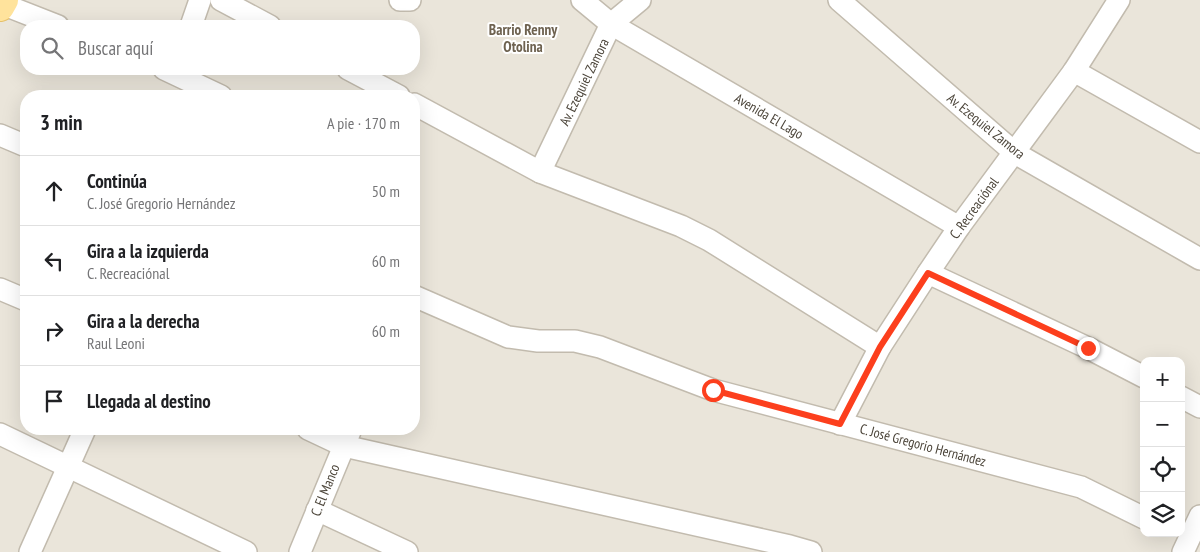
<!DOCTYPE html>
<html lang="es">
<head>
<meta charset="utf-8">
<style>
	body { margin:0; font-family:"PT Sans Narrow",sans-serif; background:#f6f6f6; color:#202124 }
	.controls { position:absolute; right:15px; bottom:15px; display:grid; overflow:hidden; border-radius:10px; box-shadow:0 5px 20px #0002 }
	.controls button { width:45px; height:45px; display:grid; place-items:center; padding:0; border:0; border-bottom:1px solid #e0e0e0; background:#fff; color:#202124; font:25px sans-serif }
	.stop { position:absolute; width:15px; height:15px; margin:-11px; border:4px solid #fc3f1d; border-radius:50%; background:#fff }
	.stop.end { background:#fc3f1d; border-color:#fff; box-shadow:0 1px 5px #0008 }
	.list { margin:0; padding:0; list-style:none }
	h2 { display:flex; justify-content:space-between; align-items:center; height:65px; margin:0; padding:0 20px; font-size:21px }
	h2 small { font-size:16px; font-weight:400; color:#757577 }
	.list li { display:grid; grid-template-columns:32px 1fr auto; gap:15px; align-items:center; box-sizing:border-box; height:70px; padding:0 20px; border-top:1px solid #e0e0e0 }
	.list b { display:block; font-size:19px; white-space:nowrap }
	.list p { margin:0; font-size:16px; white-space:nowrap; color:#757577 }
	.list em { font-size:16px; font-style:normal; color:#757577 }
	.icon { flex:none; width:28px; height:28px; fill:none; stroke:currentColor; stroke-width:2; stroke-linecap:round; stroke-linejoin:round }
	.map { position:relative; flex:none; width:1200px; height:552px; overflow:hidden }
	.search { position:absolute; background:#fff; box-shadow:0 5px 20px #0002; left:20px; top:20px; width:400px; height:55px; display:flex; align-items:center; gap:12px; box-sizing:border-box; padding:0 18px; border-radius:20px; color:#757577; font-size:19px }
	.panel { position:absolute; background:#fff; box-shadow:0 5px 20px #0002; left:20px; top:90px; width:400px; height:345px; border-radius:20px }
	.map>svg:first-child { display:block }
	.residential { fill:#eae5da; fill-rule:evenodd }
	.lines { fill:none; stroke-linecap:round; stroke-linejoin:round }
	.minor-casing { stroke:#c2bbae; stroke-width:24 }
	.major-casing { stroke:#e6c16a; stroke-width:30 }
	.minor { stroke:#fff; stroke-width:21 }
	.major { stroke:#ffe39c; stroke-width:28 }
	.route { stroke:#fc3f1d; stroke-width:6 }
	.labels { text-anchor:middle; stroke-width:4; stroke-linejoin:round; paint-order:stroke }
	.street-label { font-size:14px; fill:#4b4439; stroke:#fff }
	.neighbourhood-label { font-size:15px; font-weight:bold; fill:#6e6250; stroke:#fff }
</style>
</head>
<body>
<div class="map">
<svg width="1200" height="552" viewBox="0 0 1200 552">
	<rect width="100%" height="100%" fill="#f6f3ec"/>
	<path class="residential" d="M0 0H1200V552H0ZM26 26H414V69H26ZM26 96H414V429H26ZM1144 361H1181V533H1144Z"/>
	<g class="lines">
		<defs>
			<g id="minor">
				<polyline points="221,0 270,26"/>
				<polyline points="400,0 410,0"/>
				<polyline points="582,0 611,24 959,227"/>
				<polyline points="839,0 1015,153 1200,259"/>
				<polyline points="2,4 58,26"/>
				<polyline points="191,26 200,0"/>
				<polyline points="164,69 221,96"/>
				<polyline points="348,69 399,96"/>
				<polyline points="1074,71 1200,142"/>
				<polyline points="414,104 540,172 681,226 709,240 880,347"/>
				<polyline points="0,135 26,146"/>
				<polyline points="540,172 611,24 640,0"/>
				<polyline points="928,273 1088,348 1144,377"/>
				<polyline points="0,289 26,300"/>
				<polyline points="414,296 508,337 538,341 575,341 600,347 713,390 1081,487 1144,518"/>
				<polyline points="1181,397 1200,407"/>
				<polyline points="840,424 880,347 928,273 959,227 1074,71 1119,0"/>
				<polyline points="308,429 344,446 790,546 811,552"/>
				<polyline points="0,434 246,552"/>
				<polyline points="317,510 407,552"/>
				<polyline points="30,552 85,429"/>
				<polyline points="300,552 351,429"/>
				<polyline points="1183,552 1200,516"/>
			</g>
			<polyline id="major" points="0,7 4,0"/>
		</defs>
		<use href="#minor" class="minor-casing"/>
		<use href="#major" class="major-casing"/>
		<use href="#minor" class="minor"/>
		<use href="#major" class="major"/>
	</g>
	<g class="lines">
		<polyline class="route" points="713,390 840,424 880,347 928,273 1088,348"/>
	</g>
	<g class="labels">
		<g class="street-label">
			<text transform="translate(584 82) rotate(-64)" y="5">Av. Ezequiel Zamora</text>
			<text transform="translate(769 116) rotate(30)" y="5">Avenida El Lago</text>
			<text transform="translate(986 126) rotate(39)" y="5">Av. Ezequiel Zamora</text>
			<text transform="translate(974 208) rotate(-54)" y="5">C. Recreaciónal</text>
			<text transform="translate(923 445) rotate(15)" y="5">C. José Gregorio Hernández</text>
			<text transform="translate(325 490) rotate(-68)" y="5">C. El Manco</text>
		</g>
		<g class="neighbourhood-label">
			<text x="523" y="35">Barrio Renny<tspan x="523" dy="17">Otolina</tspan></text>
		</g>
	</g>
</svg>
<div class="controls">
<button>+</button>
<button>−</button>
<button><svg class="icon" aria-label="locate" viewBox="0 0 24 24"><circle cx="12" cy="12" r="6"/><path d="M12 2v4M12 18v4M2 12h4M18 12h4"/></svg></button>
<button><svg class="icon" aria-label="layers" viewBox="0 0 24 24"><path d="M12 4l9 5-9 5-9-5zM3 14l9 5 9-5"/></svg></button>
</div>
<div class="stop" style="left:713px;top:390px"></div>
<div class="stop end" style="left:1088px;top:348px"></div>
<div class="search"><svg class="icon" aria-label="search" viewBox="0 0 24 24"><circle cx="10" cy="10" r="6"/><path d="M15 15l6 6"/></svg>Buscar aquí</div>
<section class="panel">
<h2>3 min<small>A pie · 170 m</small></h2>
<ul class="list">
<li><svg class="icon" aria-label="ahead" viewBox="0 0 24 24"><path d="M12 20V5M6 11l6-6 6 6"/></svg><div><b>Continúa</b><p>C. José Gregorio Hernández</p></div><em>50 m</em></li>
<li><svg class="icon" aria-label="left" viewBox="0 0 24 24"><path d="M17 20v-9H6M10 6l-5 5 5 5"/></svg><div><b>Gira a la izquierda</b><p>C. Recreaciónal</p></div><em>60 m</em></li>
<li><svg class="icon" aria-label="right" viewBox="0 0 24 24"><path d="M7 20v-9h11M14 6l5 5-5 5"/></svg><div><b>Gira a la derecha</b><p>Raul Leoni</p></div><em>60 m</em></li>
<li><svg class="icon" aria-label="arrive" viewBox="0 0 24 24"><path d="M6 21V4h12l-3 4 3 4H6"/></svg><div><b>Llegada al destino</b></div></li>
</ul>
</section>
</div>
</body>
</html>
